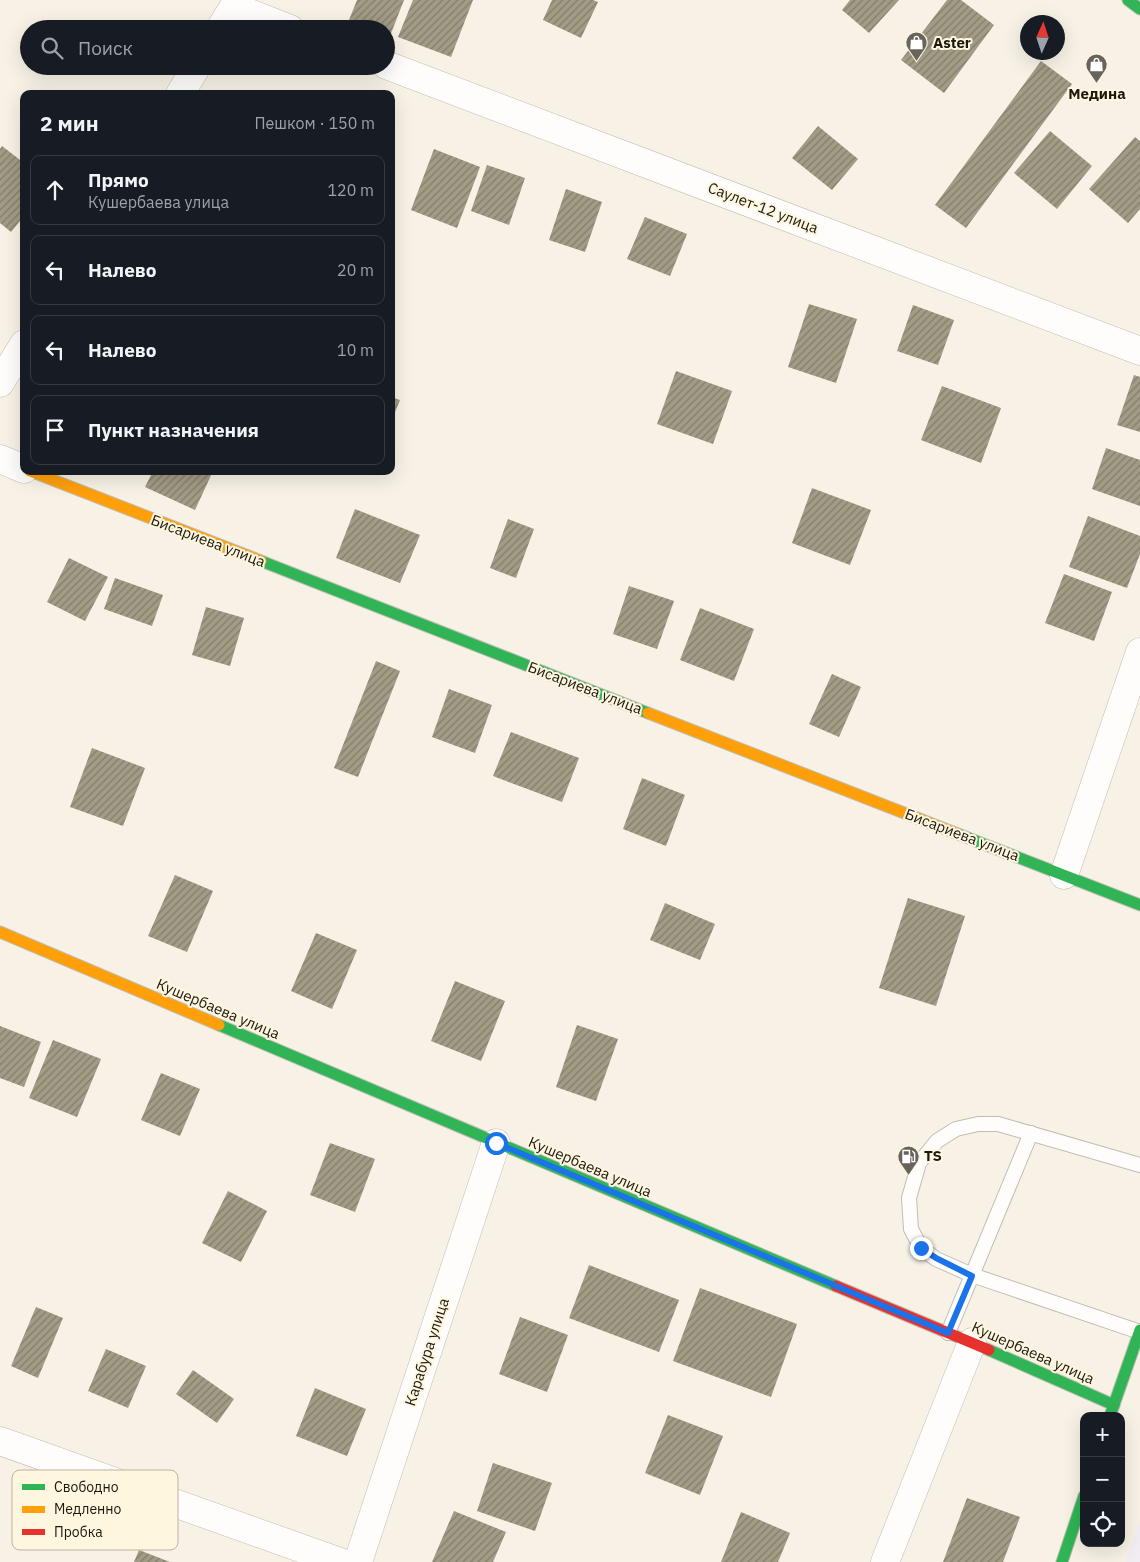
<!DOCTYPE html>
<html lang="ru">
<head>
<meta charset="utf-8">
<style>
	body { margin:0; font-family:"IBM Plex Sans",sans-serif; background:#20242c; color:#f1f3f6 }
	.controls { position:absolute; right:15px; bottom:15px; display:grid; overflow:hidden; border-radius:10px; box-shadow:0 5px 20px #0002 }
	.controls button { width:45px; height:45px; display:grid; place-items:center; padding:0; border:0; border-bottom:1px solid #363941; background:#171b24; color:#f1f3f6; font:25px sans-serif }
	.compass { position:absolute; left:1020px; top:15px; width:45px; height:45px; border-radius:50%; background:#171b24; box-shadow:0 5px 20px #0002; rotate:3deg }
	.stop { position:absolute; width:15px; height:15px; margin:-11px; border:4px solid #1a73e8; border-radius:50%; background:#fff }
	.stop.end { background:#1a73e8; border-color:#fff; box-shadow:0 1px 5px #0008 }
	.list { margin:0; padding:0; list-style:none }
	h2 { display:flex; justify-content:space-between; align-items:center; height:65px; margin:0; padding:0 20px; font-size:21px }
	h2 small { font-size:16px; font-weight:400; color:#9ea1a6 }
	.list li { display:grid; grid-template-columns:32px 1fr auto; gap:15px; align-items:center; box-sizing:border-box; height:70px; margin:0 10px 10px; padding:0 10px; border:1px solid #363941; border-radius:10px }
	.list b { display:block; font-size:19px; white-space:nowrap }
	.list p { margin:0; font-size:16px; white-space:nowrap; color:#9ea1a6 }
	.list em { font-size:16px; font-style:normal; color:#9ea1a6 }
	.icon { flex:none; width:28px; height:28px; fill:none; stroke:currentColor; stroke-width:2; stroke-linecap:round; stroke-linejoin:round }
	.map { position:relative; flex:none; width:1140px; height:1562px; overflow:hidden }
	.search { position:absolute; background:#171b24; box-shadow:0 5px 20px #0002; left:20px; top:20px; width:375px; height:55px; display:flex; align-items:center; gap:12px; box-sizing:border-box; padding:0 18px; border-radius:28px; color:#9ea1a6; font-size:19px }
	.panel { position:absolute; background:#171b24; box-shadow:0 5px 20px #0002; left:20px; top:90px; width:375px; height:385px; border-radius:10px }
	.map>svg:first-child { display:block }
	.commercial { fill:#f2ecf3 }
	.building { fill:url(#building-hatch) }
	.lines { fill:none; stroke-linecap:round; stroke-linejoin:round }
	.lane-casing { stroke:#c1bdb3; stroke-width:16 }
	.street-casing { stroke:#c1bdb3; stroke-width:29 }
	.fast-casing { stroke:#c1bdb3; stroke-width:13 }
	.slow-casing { stroke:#c1bdb3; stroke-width:13 }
	.jam-casing { stroke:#c1bdb3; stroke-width:13 }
	.lane { stroke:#fefdfb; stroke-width:14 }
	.street { stroke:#fefdfb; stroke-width:28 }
	.fast { stroke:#30b455; stroke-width:11 }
	.slow { stroke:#ff9f0a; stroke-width:11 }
	.jam { stroke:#e5322d; stroke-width:11 }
	.route { stroke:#1a73e8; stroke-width:6 }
	.labels { text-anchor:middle; stroke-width:4; stroke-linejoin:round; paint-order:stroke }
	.poi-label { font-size:15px; font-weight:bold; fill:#1b1810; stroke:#fef6de; text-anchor:start }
	.street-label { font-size:15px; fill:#1b1810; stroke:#fef6de }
	.key { fill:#fef6de; stroke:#bab3a0; stroke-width:1 }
	.key-label { font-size:14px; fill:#1b1810 }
</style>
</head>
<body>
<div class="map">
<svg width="1140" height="1562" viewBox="0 0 1140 1562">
	<defs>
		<pattern id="building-hatch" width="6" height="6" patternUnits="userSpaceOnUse" patternTransform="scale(1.25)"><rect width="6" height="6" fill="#a29b85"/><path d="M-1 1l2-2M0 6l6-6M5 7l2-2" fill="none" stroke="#837d6b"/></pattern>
	</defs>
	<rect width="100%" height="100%" fill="#f7f2e5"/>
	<polygon class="commercial" points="1140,1521 1140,1562 1125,1562"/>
	<g class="building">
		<polygon points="357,0 404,0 390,36 386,34 386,29 371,29 349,20"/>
		<polygon points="413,0 473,0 451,57 398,37"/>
		<polygon points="552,0 593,0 598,2 581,38 543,20"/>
		<polygon points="850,0 899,0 869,33 842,10"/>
		<polygon points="947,0 961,0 994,25 944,93 901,60"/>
		<polygon points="1041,61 1072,84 966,228 935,205"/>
		<polygon points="818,126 858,159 832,190 792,158"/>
		<polygon points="1050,131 1092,166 1057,209 1014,173"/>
		<polygon points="1135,137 1140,141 1140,209 1128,223 1089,189"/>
		<polygon points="2,146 24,163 24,216 11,232 0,223 0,149"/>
		<polygon points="434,149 480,167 457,228 411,210"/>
		<polygon points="487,165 525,178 509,225 471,211"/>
		<polygon points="566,189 602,202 585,252 549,240"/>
		<polygon points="645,217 687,234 670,276 627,259"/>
		<polygon points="809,304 857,319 836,383 788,367"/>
		<polygon points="913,305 954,320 938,365 897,351"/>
		<polygon points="676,371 732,391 713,444 657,424"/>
		<polygon points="1134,375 1140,377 1140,432 1117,425"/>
		<polygon points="942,386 1001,408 981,463 921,440"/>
		<polygon points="391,397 400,400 391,422"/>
		<polygon points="1106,448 1140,460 1140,506 1092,489"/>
		<polygon points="153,471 213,471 195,510 145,487"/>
		<polygon points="812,488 871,510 850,565 792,543"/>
		<polygon points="355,509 420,535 400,583 336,558"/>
		<polygon points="1088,516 1140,536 1140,554 1127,588 1069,567"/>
		<polygon points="508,519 534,529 516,578 490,568"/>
		<polygon points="69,558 108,577 85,621 47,602"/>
		<polygon points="1064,574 1112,592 1094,641 1045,623"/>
		<polygon points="115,578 163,595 152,626 104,609"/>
		<polygon points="629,586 674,601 657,649 613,634"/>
		<polygon points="206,607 244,618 230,666 192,655"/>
		<polygon points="700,608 754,629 734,681 680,660"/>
		<polygon points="376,661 400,671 358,777 334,768"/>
		<polygon points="832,674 861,687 839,737 809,724"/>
		<polygon points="449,689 492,705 475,753 432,737"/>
		<polygon points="511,732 579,758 562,802 493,776"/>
		<polygon points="92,748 145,768 123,826 70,807"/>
		<polygon points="642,778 685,795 666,846 623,829"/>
		<polygon points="175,875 213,891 187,952 148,936"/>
		<polygon points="908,898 965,916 936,1006 879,988"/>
		<polygon points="665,903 715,924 700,960 650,940"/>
		<polygon points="316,933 357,950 332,1009 291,991"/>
		<polygon points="455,981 505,1001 481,1061 431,1041"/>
		<polygon points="577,1025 618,1039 596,1101 556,1087"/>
		<polygon points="0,1026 41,1042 24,1087 0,1078"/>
		<polygon points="53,1040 101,1059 77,1117 29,1098"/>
		<polygon points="161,1073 200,1089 180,1136 141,1120"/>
		<polygon points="330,1143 375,1159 355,1212 310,1195"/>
		<polygon points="228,1191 267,1211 241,1262 202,1243"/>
		<polygon points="589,1265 679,1300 659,1352 569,1318"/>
		<polygon points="700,1288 797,1324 771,1397 673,1361"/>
		<polygon points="36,1307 63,1318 38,1378 11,1366"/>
		<polygon points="520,1317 568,1335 547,1392 499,1374"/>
		<polygon points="106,1349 146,1366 128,1408 88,1391"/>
		<polygon points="193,1370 234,1399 217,1423 176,1394"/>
		<polygon points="315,1388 366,1409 347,1456 296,1436"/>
		<polygon points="668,1415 723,1436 700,1495 645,1473"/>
		<polygon points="493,1463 552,1483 535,1531 477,1511"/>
		<polygon points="967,1498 1020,1517 1003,1562 943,1562"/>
		<polygon points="454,1511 506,1532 493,1562 432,1562"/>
		<polygon points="741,1512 790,1533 778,1562 721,1562"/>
		<polygon points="139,1550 170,1562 134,1562"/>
	</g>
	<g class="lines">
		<defs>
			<g id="lane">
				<polyline points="1140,1165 998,1124 978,1124 956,1129 937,1141 919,1163 909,1198 911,1229 921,1248 936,1259 972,1275 1140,1332"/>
				<polyline points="948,1333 1031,1133"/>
			</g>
			<g id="street">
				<polyline points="234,7 290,29"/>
				<polyline points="220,29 238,0"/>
				<polyline points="386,65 1140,351"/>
				<polyline points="180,94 197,66"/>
				<polyline points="0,383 24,344"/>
				<polyline points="0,459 24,469"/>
				<polyline points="1064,875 1140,652"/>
				<polyline points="0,1441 340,1562"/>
				<polyline points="358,1562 496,1143"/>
				<polyline points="885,1562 972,1342"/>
			</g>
			<g id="fast">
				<polyline points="1128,0 1140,9"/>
				<polyline points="261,561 648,713"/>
				<polyline points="958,834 1140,905"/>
				<polyline points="219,1025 836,1286"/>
				<polyline points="989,1350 1114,1405"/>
				<polyline points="1110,1416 1140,1330"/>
				<polyline points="1062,1562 1084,1496"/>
			</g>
			<g id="slow">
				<polyline points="30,471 261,561"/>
				<polyline points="648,713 958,834"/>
				<polyline points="0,932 219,1025"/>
			</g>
			<polyline id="jam" points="836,1286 989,1350"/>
		</defs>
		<use href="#lane" class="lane-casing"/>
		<use href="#street" class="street-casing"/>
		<use href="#fast" class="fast-casing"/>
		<use href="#slow" class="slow-casing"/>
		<use href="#jam" class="jam-casing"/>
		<use href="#lane" class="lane"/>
		<use href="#street" class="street"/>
		<use href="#fast" class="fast"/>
		<use href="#slow" class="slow"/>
		<use href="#jam" class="jam"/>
	</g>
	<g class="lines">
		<polyline class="route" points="496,1143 948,1333 972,1276 936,1258 921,1248"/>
	</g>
	<defs>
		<symbol id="shop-pin" viewBox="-11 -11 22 30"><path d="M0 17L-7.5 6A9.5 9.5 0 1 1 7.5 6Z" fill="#68645b" stroke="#fef6de"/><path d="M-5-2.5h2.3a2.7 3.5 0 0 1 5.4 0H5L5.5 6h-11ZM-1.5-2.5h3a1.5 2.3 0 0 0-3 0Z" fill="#fff"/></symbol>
		<symbol id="fuel-pin" viewBox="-11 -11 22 30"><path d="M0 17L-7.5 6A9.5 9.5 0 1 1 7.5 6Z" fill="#68645b" stroke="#fef6de"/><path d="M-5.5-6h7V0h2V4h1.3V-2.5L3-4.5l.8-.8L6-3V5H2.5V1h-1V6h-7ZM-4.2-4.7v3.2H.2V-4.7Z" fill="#fff"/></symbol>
	</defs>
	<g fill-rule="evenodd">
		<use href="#shop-pin" x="904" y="30" width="25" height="34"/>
		<use href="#shop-pin" x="1084" y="52" width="25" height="34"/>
		<use href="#fuel-pin" x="896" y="1144" width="25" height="34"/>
	</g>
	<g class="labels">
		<g class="poi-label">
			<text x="933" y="48">Aster</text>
			<text x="1097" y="99" text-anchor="middle">Медина</text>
			<text x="924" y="1161">TS</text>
		</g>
		<g class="street-label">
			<text transform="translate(763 208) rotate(21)" y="5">Саулет-12 улица</text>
			<text transform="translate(208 541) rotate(21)" y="5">Бисариева улица</text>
			<text transform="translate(585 688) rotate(21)" y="5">Бисариева улица</text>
			<text transform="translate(962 835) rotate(21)" y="5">Бисариева улица</text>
			<text transform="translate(218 1009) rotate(23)" y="5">Кушербаева улица</text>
			<text transform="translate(590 1167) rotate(23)" y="5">Кушербаева улица</text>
			<text transform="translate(427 1352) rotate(-72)" y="5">Карабура улица</text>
			<text transform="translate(1033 1353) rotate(24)" y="5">Кушербаева улица</text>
		</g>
	</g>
	<rect x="12" y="1470" width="166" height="80" rx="8" class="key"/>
	<rect x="22" y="1484" width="23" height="6" fill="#30b455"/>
	<rect x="22" y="1506" width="23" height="7" fill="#ff9f0a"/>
	<rect x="22" y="1529" width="23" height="6" fill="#e5322d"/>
	<g class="key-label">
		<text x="54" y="1492">Свободно</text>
		<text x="54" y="1514">Медленно</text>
		<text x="54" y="1537">Пробка</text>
	</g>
</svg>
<div class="controls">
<button>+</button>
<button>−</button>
<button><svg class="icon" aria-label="locate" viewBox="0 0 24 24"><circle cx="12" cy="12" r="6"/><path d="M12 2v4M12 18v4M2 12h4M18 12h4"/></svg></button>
</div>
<svg class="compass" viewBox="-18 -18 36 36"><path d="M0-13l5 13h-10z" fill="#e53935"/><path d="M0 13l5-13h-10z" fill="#9ea1a6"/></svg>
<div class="stop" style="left:496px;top:1143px"></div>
<div class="stop end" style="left:921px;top:1248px"></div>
<div class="search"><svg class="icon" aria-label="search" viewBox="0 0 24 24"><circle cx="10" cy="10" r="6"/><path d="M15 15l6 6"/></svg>Поиск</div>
<section class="panel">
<h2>2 мин<small>Пешком · 150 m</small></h2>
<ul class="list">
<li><svg class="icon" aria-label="ahead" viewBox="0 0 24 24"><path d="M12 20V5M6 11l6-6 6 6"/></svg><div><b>Прямо</b><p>Кушербаева улица</p></div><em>120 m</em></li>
<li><svg class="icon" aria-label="left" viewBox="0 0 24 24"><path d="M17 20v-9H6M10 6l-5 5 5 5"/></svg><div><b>Налево</b></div><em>20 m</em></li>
<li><svg class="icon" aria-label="left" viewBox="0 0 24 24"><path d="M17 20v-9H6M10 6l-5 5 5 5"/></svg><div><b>Налево</b></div><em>10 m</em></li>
<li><svg class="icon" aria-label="arrive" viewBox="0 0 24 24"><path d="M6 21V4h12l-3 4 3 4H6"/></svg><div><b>Пункт назначения</b></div></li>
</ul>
</section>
</div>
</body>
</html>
